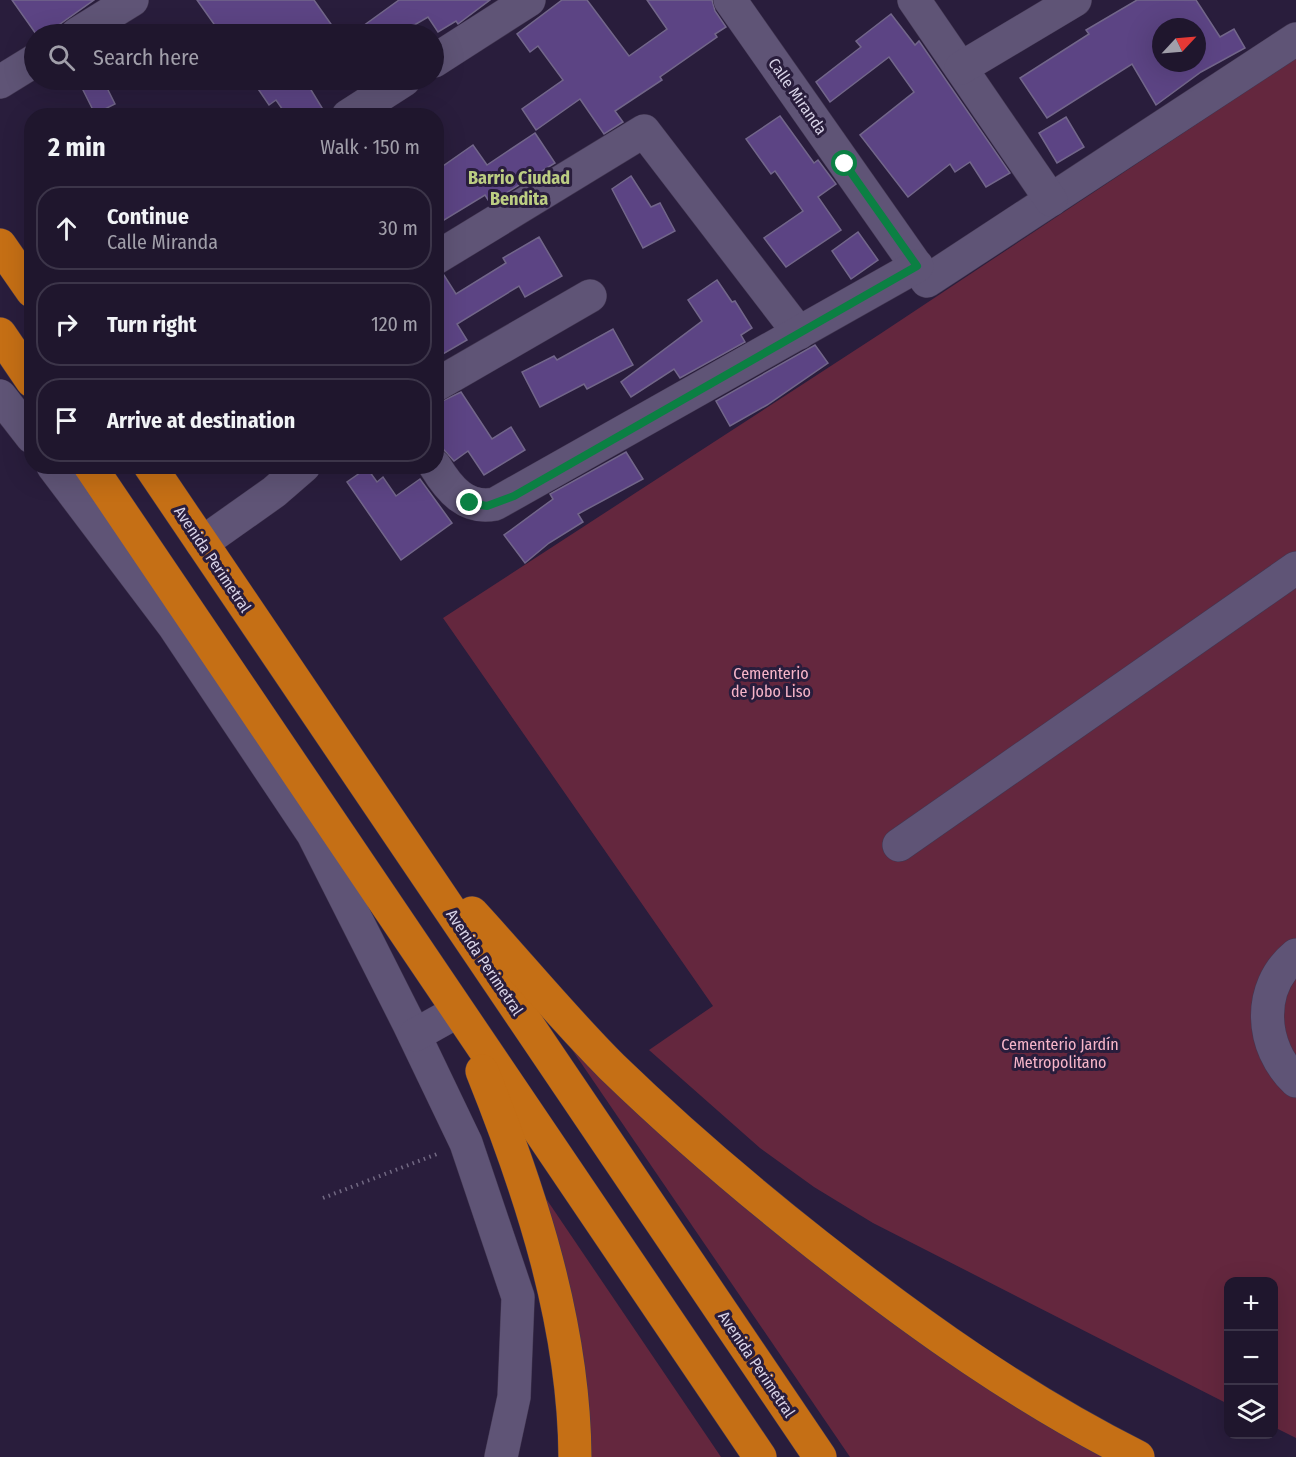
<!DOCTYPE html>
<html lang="en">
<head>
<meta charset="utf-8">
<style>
	body { margin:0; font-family:"Fira Sans Condensed",sans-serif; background:#2c2339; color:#f1f3f6 }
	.controls { position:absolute; right:18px; bottom:18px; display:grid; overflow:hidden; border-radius:12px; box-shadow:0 6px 24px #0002 }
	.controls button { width:54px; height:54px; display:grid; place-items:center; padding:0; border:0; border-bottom:2px solid #3c3549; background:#1f162d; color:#f1f3f6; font:30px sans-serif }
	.compass { position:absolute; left:1152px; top:18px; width:54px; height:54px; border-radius:50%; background:#1f162d; box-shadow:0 6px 24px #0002; rotate:64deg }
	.stop { position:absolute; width:18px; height:18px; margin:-14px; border:4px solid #0b8043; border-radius:50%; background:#fff }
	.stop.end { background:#0b8043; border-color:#fff; box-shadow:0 2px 6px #0008 }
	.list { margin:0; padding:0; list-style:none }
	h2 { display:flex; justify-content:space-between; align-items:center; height:78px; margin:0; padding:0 24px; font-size:26px }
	h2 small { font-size:20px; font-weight:400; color:#a19faa }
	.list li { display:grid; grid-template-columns:39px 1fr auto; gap:18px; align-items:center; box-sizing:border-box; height:84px; margin:0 12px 12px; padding:0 12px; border:2px solid #3c3549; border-radius:24px }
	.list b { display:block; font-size:22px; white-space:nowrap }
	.list p { margin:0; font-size:20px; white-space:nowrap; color:#a19faa }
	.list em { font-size:20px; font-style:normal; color:#a19faa }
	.icon { flex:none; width:33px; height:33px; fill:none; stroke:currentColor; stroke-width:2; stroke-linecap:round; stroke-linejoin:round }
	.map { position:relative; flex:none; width:1296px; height:1457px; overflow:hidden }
	.search { position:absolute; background:#1f162d; box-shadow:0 6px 24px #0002; left:24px; top:24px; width:420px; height:66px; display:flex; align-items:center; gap:15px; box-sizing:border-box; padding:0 21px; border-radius:33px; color:#a19faa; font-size:22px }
	.panel { position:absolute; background:#1f162d; box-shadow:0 6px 24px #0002; left:24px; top:108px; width:420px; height:366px; border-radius:24px }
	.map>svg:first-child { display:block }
	.green { fill:#64273e }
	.building { fill:#5c4484; stroke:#72668a; stroke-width:1.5; fill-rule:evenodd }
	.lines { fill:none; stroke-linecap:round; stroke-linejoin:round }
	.minor-casing { stroke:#423751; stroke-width:34 }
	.highway-casing { stroke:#423751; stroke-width:34 }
	.path { stroke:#726983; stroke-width:4; stroke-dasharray:1.5 4.5; stroke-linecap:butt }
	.minor { stroke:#5f5476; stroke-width:33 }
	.highway { stroke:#c56f15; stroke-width:33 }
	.route { stroke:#0b8043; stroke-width:8 }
	.labels { text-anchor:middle; stroke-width:6; stroke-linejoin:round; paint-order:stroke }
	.street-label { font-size:16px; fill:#d8d3e7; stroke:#291d3c }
	.park-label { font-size:16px; fill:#f7b5c9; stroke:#291d3c }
	.neighbourhood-label { font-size:18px; font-weight:bold; fill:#bccd82; stroke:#291d3c }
</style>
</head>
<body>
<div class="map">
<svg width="1296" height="1457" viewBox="0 0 1296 1457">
	<rect width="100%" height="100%" fill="#291d3c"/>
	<g class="green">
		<polygon points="1296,58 1296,1438 1274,1427 1274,1282 1228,1282 1228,1404 873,1223 814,1187 760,1148 649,1050 713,1006 443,618 880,334"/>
		<polygon points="562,1035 1110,1457 850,1457"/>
		<polygon points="545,1199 547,1200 721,1457 588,1457"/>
	</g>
	<g class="building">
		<polygon points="12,0 94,0 46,34 36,34"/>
		<polygon points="197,0 314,0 338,34 221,34"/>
		<polygon points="399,0 490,0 458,24 456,21 438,32 428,17 399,34 352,34"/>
		<polygon points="562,0 587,0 629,56 667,29 647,0 712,0 715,11 726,27 715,34 717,37 660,77 662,80 615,111 623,122 604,134 580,99 536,130 522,109 563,80 538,46 530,52 517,34"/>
		<path d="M1137 0H1196L1220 37 1234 29 1245 48 1201 72 1156 105 1132 64 1047 118 1020 78 1089 34 1086 30ZM1161 27H1197V63H1161Z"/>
		<polygon points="891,14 915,45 919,41 1010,173 986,187 970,162 955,172 950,164 908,197 860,135 914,92 889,57 830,102 816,82 861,47 856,41"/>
		<polygon points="78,80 103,80 115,104 95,114"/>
		<polygon points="252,80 305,80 327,116 287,116 276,100 269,105"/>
		<polygon points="780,116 814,163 818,160 836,184 818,197 841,230 786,267 764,238 803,211 775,171 771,174 746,139"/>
		<polygon points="1066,117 1084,147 1057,163 1039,133"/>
		<polygon points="535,133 555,163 490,203 485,195 436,225 436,171 473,145 487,165"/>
		<polygon points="631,176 651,207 660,203 675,231 643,248 612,189"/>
		<polygon points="858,232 878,260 851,279 832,251"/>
		<polygon points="539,237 562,276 525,297 519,286 457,324 467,340 436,358 436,277 444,275 456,294 506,263 503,258"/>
		<polygon points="717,280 732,302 735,301 752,328 741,335 745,342 680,378 674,369 631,397 621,382 702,321 688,300"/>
		<polygon points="613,329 633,365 587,389 584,384 540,407 522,372 554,356 557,360"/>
		<polygon points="815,345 828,363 767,405 730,426 716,401"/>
		<polygon points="461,392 492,439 511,427 525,450 484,475 468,451 454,461 444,450 436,448 436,404"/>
		<polygon points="626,452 643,479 578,514 583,522 549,543 525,563 504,535 553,499 550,494"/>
		<polygon points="367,468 377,482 383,477 396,496 420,479 452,523 401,560 347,482"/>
	</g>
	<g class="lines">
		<defs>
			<g id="minor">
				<polyline points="730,0 927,281 1296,39"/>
				<polyline points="914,0 1051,200"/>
				<polyline points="77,34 132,0"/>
				<polyline points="434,61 529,0"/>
				<polyline points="961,68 1075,0"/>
				<polyline points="0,82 34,61"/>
				<polyline points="348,116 404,80"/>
				<polyline points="436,258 644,131 799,333"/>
				<polyline points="436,385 590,296"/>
				<polyline points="0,396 32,437"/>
				<polyline points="53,466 174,626 313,834 409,1024 466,1143 518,1297 514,1397 501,1457"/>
				<path d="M435 466C449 489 466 510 495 504L917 266"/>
				<polyline points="202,543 274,492 304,466"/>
				<polyline points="899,845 1296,568"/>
				<path d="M1296 955C1256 988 1260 1047 1296 1081"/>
				<polyline points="415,1035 458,1011"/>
			</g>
			<g id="highway">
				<polyline points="0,245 32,291"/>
				<polyline points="0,334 32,381"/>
				<polyline points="90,466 760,1457"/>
				<polyline points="150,466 820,1457"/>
				<path d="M472 913C519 964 563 1018 612 1067 677 1130 746 1189 817 1245 920 1326 1021 1398 1138 1457"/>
				<path d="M482 1071C531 1193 574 1324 575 1457"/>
			</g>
		</defs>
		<use href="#minor" class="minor-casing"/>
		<use href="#highway" class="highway-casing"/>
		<polyline class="path" points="323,1198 437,1154"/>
		<use href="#minor" class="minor"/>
		<use href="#highway" class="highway"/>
	</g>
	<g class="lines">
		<polyline class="route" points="470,503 487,506 514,496 917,266 845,164"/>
	</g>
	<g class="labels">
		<g class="street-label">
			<text transform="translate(798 96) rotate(55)" y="6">Calle Miranda</text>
			<text transform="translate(213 559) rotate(56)" y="6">Avenida Perimetral</text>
			<text transform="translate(485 962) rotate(56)" y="6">Avenida Perimetral</text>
			<text transform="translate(757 1364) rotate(56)" y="6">Avenida Perimetral</text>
		</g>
		<g class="park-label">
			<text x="771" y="679">Cementerio<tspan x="771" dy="18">de Jobo Liso</tspan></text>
			<text x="1060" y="1050">Cementerio Jardín<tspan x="1060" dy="18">Metropolitano</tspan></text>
		</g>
		<g class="neighbourhood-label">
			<text x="519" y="184">Barrio Ciudad<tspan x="519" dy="21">Bendita</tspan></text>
		</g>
	</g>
</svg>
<div class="controls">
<button>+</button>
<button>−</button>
<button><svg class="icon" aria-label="layers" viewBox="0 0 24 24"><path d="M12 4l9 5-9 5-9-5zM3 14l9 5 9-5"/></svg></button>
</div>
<svg class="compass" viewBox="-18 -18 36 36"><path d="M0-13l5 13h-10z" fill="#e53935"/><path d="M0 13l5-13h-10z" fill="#a19faa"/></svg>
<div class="stop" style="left:845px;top:164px"></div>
<div class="stop end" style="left:470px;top:503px"></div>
<div class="search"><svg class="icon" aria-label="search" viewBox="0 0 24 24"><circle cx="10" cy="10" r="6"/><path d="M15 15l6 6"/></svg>Search here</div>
<section class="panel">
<h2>2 min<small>Walk · 150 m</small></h2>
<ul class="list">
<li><svg class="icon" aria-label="ahead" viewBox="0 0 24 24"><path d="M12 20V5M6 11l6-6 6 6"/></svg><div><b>Continue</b><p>Calle Miranda</p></div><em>30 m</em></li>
<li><svg class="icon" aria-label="right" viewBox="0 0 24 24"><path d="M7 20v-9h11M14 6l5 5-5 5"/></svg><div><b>Turn right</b></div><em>120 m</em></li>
<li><svg class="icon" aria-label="arrive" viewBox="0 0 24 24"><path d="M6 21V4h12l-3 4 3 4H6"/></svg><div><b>Arrive at destination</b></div></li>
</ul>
</section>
</div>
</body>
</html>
